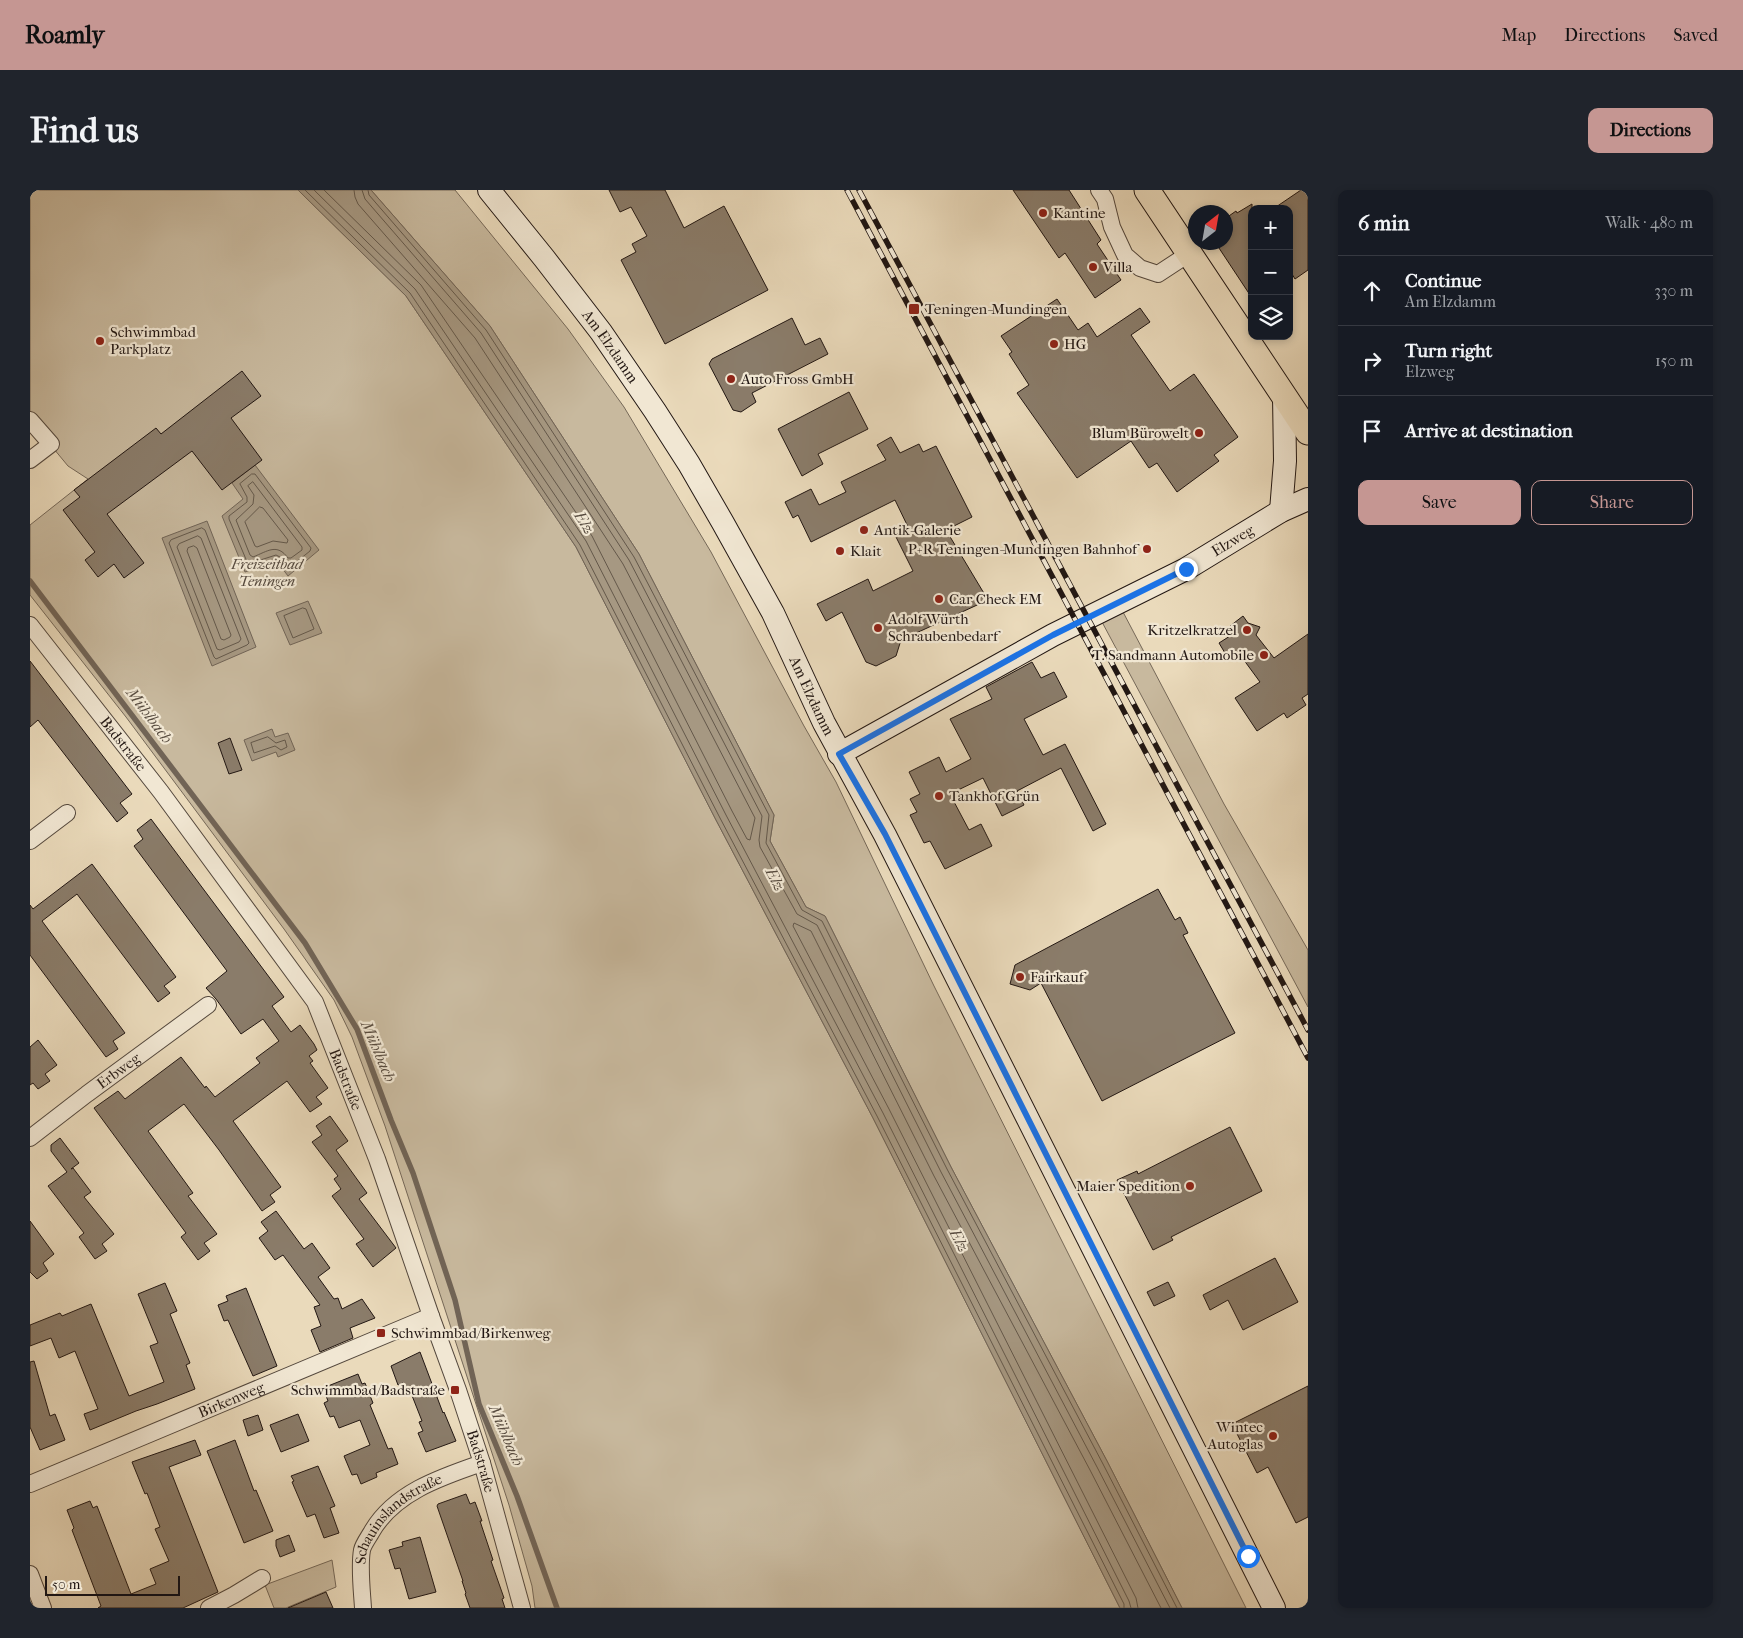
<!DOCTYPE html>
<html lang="en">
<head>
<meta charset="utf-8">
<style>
	body { margin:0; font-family:"IM FELL French Canon",serif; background:#20242c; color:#f1f3f6 }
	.controls { position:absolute; right:15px; top:15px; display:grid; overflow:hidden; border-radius:10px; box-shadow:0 2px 8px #0003 }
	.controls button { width:45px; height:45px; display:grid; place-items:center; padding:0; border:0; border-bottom:1px solid #363941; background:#171b24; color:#f1f3f6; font:25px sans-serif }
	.compass { position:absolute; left:1158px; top:15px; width:45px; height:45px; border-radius:50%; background:#171b24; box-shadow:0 2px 8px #0003; rotate:31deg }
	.scale { position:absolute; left:15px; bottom:12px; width:135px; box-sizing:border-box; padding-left:5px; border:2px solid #221713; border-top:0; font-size:14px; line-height:18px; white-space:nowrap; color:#221713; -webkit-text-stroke:4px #f1e7d3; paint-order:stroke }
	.stop { position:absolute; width:15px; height:15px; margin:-11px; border:4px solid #1a73e8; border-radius:50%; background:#fff }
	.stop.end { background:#1a73e8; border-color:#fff; box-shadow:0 1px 5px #0008 }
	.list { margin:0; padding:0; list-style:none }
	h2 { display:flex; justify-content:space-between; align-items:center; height:65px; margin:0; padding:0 20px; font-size:21px }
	h2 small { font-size:16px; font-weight:400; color:#9ea1a6 }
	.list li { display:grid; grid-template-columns:32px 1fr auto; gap:15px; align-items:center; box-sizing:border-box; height:70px; padding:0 20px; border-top:1px solid #363941 }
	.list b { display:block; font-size:19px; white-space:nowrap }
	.list p { margin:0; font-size:16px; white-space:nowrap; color:#9ea1a6 }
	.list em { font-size:16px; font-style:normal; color:#9ea1a6 }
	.actions { display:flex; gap:10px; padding:15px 20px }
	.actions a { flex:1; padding:11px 0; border:1px solid #c59692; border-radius:10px; text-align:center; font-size:18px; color:#c59692 }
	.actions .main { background:#c59692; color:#111 }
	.icon { flex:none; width:28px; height:28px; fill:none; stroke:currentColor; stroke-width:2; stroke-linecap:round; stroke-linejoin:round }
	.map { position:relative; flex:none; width:1278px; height:1418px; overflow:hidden; border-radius:10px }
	header { display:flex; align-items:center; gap:30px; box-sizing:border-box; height:70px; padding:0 25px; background:#c59692; color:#111 }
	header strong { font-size:24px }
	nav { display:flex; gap:28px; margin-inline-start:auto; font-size:18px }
	.intro { display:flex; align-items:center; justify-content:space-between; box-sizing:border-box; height:120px; padding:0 30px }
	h1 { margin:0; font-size:35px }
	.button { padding:12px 22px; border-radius:10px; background:#c59692; color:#111; font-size:18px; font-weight:700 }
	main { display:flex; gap:30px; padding:0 30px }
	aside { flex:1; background:#171b24; border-radius:10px; box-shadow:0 2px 8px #0003 }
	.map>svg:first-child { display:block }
	.green { fill:#c8b99e; stroke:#756858 }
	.water { fill:#a69882; stroke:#716456 }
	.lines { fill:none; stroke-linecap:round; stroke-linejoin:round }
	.shore { stroke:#64584a; stroke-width:1 }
	.stream { stroke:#716456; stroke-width:5.5 }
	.building { fill:#8a7c6a; stroke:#221713 }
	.street-casing { stroke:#54483d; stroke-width:18 }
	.secondary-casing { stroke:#221713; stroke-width:24 }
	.primary-casing { stroke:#221713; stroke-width:27 }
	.street { stroke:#f1e7d3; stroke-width:16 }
	.secondary { stroke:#f1e7d3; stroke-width:22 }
	.primary { stroke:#eadabb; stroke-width:25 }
	.rail-casing { stroke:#221713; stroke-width:5.5 }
	.rail { stroke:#f1e7d3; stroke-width:4; stroke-dasharray:11; stroke-linecap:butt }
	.route { stroke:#1a73e8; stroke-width:6 }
	.poi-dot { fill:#8f2418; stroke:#f1e7d3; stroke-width:2 }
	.labels { text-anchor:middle; stroke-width:4.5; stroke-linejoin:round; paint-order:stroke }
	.poi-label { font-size:15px; fill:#221713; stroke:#f1e7d3; text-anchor:start }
	.street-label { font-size:15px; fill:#221713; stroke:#f1e7d3 }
	.park-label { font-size:15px; font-style:italic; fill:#54483d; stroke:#f1e7d3 }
	.water-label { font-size:16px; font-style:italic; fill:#574b3f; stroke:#f1e7d3 }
</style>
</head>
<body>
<header>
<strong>Roamly</strong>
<nav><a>Map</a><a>Directions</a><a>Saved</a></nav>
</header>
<div class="intro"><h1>Find us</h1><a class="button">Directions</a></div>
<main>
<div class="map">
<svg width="1278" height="1418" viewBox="0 0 1278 1418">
	<rect width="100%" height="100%" fill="#eadabb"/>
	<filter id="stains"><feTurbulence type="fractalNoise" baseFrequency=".004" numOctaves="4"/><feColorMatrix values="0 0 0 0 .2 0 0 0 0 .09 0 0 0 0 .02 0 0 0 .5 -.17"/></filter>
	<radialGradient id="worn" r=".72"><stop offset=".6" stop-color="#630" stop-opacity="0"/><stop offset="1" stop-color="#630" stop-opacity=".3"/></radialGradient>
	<g class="green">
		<polygon points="0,0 268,0 376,106 546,357 686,630 843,928 1090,1418 505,1418 502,1396 479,1315 355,936 322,847 304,810 254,739 96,527 0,405 0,335 58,289 38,276 0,230"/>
		<polygon points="341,0 425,0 538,139 594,217 681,362 774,536 806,592 904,796 1216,1418 1152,1418 1077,1271 921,977 795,726 776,717 740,651 744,625 609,364 460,136"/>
		<polygon points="1093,422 1194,614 1278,760 1278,817 1072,432"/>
		<polygon points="302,1370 306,1397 256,1418 244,1418 235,1395"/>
	</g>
	<g class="water">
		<polygon points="268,0 341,0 460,136 609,364 744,625 740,651 776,717 795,726 921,977 1077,1271 1152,1418 1090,1418 843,928 686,630 546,357 376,106"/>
		<polygon points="225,275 289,360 258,386 246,370 215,382 192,326 213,309 202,293"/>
		<polygon points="177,331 226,457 182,476 132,348"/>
		<polygon points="278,411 292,443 260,455 246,423"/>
		<polygon points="242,539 245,547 258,543 265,560 248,567 246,562 222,571 214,550"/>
	</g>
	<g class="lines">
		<g class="shore">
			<polyline points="275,0 380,103 550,355 690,628 847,926 1094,1414 1094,1418"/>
			<polyline points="284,0 385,99 556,351 696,625 853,923 1099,1411 1101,1418"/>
			<polyline points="294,0 391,95 562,346 702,621 717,649 720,650 725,628 593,374 445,148 328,14 325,7 324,0"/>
			<polyline points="332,0 335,9 451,143 599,370 732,626 729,650 730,657 767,724 787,735 911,982 1067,1277 1140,1418"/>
			<polyline points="338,0 339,5 456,140 604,367 739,625 736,653 772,720 792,731 917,979 1073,1274 1147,1418"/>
			<polygon points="222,284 225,284 281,358 280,361 260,377 257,377 250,367 246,365 218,374 199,329 199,326 217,312 217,307 210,294"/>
			<path d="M223 292 272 357V360L261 368H258C247 353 238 361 223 367L220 365 206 330 223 314 224 305 218 296Z"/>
			<polygon points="230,317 233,318 258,350 257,353 243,351 227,357 225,356 215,332"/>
			<polygon points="172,338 175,340 219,453 217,455 186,469 184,467 139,353 141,350"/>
			<polygon points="168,346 171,348 211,449 209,452 190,460 187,459 147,357 149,354"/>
			<polygon points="164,356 167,358 201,445 200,447 194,450 191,449 157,361 158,358"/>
			<polygon points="273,418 276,419 284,439 263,448 254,426"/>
			<polygon points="238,547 246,553 255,550 257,557 251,560 245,556 224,563 221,553"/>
			<polyline points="1108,1418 1106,1408 859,919 763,736 764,733 781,741 904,986 1060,1280 1131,1418"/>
		</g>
		<polyline class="stream" points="0,391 275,753 327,839 361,930 383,983 425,1110 449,1214 487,1306 527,1418"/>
	</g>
	<g class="building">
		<polygon points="579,0 635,0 654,38 694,16 738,100 635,154 591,70 606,62 602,54 617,46 601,17 590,22"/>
		<polygon points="983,0 1039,0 1071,50 1067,54 1091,90 1065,108 1035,63 1029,68"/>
		<polygon points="1271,0 1278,0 1278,80 1265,89 1259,79 1259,19 1243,19"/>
		<polygon points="1222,14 1222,108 1185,52 1196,52 1196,28 1206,21 1207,23"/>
		<polygon points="1027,109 1048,140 1058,133 1067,147 1110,118 1120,132 1101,145 1140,201 1164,184 1208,247 1184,265 1189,271 1147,302 1127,273 1119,278 1101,251 1047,288 987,203 999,195 979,164 982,162 971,146"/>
		<polygon points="762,128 775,155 790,148 798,164 722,203 726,212 711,222 703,220 679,174 682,169"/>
		<polygon points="212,181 231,206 201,228 232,270 192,300 162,261 77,324 114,373 94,388 84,374 68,387 55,370 65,362 33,320 50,307 44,300 126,238 131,244"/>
		<polygon points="819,202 838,239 788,264 793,274 772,286 748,239"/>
		<polygon points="861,247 870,263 889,254 893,262 906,256 942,327 916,340 958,410 871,450 866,466 846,476 836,472 812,422 796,431 787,414 838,389 843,401 883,381 866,347 880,341 865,310 781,352 768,325 763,328 755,312 781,299 789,315 816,302 811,292 856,270 847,255"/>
		<polygon points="1213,426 1218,433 1230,437 1226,445 1244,468 1278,444 1278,504 1272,508 1276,515 1257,528 1254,523 1227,541 1205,508 1230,492 1208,462 1198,468 1189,453 1200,446 1195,440"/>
		<polygon points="0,471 102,604 90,613 98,623 87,632 8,530 0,537"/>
		<polygon points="1002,472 1011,488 1024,482 1037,507 994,529 1013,565 1035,554 1076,634 1063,641 1031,578 987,601 994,615 972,626 953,588 926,601 928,605 922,608 939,640 951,634 962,656 915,679 900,651 894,653 880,625 887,622 880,609 890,604 879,582 909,567 916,582 941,569 920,529 962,509 956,497"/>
		<polygon points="200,548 212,580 199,584 188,553"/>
		<polygon points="121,629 254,807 242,816 261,842 270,835 284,854 287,860 279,866 283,871 280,873 298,898 286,907 292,914 280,922 257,891 203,931 251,997 240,1005 245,1012 232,1021 189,960 154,914 118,941 163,1003 158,1006 187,1044 174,1053 180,1061 168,1070 151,1047 156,1043 64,918 88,901 95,909 151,867 175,898 176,896 185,907 230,873 226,868 249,851 233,829 211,844 186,809 176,798 197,781 104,656 113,649 107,640"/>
		<polygon points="62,674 146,787 134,796 140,803 128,812 47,704 12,731 95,843 83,851 88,859 76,867 0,765 0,715 3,719"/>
		<polygon points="1128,699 1145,730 1150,727 1158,743 1153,745 1205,843 1072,911 1011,793 1000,800 980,794 985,775"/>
		<polygon points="8,850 27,875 15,884 20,891 8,899 3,893 0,895 0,857"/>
		<polygon points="300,926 318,951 306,960 337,1003 329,1009 366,1058 343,1077 326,1054 334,1049 302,1006 311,999 304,989 308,986 282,952 292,945 286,936"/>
		<polygon points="1200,937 1232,1001 1141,1047 1143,1050 1123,1060 1087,990 1107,981 1108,984"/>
		<polygon points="30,948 49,973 41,979 43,978 61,1002 54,1007 84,1044 72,1054 77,1061 65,1069 49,1047 54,1043 18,996 37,982 21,961 21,955"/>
		<polygon points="246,1021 274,1059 282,1053 300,1078 288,1087 304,1109 308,1108 312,1119 332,1109 345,1128 320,1138 323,1148 290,1162 281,1140 291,1136 284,1117 290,1115 253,1065 245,1070 229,1048 238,1041 231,1032"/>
		<polygon points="0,1031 24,1064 13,1073 18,1081 7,1089 0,1082"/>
		<polygon points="1245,1068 1268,1112 1213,1140 1198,1110 1180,1120 1173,1105"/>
		<polygon points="1138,1092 1145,1106 1124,1116 1117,1102"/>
		<polygon points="135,1093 147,1121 140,1124 160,1173 156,1175 165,1199 127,1214 106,1221 60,1240 54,1224 68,1219 45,1161 29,1168 21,1148 0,1156 0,1135 30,1123 32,1126 61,1114 99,1206 134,1192 120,1156 128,1153 108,1104"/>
		<polygon points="216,1098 247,1176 223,1186 198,1130 194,1131 188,1115 198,1111 196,1106"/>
		<polygon points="390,1162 413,1223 414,1222 426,1251 396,1262 388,1243 393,1241 389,1232 392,1231 381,1203 377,1204 373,1193 368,1195 361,1176"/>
		<polygon points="4,1171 20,1226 25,1224 35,1250 10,1260 0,1237 0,1172"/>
		<polygon points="328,1184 332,1194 335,1193 343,1213 340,1215 358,1259 362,1258 368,1274 346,1283 347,1287 331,1294 327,1284 322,1285 314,1266 340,1255 330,1230 309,1238 304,1226 300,1227 294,1213 298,1211 293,1198"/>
		<polygon points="1278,1196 1278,1327 1266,1333 1238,1277 1227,1283 1202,1234"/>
		<polygon points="268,1224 279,1251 251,1262 240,1235"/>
		<polygon points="228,1225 233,1240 218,1246 213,1230"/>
		<polygon points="165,1250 171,1265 139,1277 188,1402 153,1418 68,1418 71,1416 42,1340 44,1338 37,1320 60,1311 63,1318 67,1316 101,1404 126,1394 120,1379 139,1371 125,1339 130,1337 117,1303 115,1304 102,1272"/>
		<polygon points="205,1250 224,1301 226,1300 243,1341 214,1353 177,1261"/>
		<polygon points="288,1276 305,1316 300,1318 309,1343 294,1348 285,1324 277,1327 262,1292 264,1291 261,1286"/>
		<polygon points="436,1304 440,1314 445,1312 452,1331 450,1331 463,1370 461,1371 474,1408 472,1409 475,1418 440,1418 435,1404 436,1403 432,1391 433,1391 407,1316 408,1314"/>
		<polygon points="259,1345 265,1361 250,1367 246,1356 246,1350"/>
		<polygon points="390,1347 406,1402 379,1409 370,1378 365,1379 359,1360 373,1356 372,1352"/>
		<polygon points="296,1402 303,1418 258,1418"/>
	</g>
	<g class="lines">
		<defs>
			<g id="street">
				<polyline points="1069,0 1075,9 1082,37 1095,65 1110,78 1128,84 1160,63"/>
				<polyline points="0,230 21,254 0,270"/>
				<path id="s1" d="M0 435 131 602 285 812 347 969 401 1126 428 1200 452 1273 492 1418"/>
				<polyline points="0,651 37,623"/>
				<path id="s2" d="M0 948 57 904 178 815"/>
				<path id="s3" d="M0 1294 401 1126"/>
				<polyline points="0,1384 13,1418"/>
				<polyline points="179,1418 204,1405 232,1388"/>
				<path id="s4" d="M333 1418C332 1401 329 1377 332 1360 333 1355 338 1348 341 1343 363 1303 411 1287 452 1273"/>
			</g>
			<g id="secondary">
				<path id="s5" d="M459 0 514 68 571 142 625 221 659 274 693 333 743 423 794 533 855 645 1244 1418"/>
				<polyline points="1251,321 1255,271 1254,205"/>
				<path id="s6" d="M809 564 1023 445 1156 379 1251 321 1278 309"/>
			</g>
			<polyline id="primary" points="1117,0 1278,242"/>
		</defs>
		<use href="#street" class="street-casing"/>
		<use href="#secondary" class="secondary-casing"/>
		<use href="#primary" class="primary-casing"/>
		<use href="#street" class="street"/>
		<use href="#secondary" class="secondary"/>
		<use href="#primary" class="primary"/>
		<defs>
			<g id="rail">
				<polyline points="817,0 1278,868"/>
				<polyline points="829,0 1278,840"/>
			</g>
		</defs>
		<use href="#rail" class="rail-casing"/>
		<use href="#rail" class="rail"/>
	</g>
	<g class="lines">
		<polyline class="route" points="1156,379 1023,445 809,564 855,644 1218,1366"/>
	</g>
	<g class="poi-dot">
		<circle cx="1013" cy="23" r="5"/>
		<circle cx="1063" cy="77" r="5"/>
		<rect x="878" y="113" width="12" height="12" rx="2.5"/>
		<circle cx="70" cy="151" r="5"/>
		<circle cx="1024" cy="154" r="5"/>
		<circle cx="701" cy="189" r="5"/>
		<circle cx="1169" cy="243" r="5"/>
		<circle cx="834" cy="340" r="5"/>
		<circle cx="1117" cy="359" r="5"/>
		<circle cx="810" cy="361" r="5"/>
		<circle cx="909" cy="409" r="5"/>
		<circle cx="848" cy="438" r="5"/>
		<circle cx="1217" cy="440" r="5"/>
		<circle cx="1234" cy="465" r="5"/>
		<circle cx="909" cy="606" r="5"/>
		<circle cx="990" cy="787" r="5"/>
		<circle cx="1160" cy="996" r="5"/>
		<rect x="346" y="1138" width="10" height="10" rx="2.5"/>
		<rect x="420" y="1195" width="10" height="10" rx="2.5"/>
		<circle cx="1243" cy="1246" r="5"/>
	</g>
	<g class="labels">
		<g class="poi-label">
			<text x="1023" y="28">Kantine</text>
			<text x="1073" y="82">Villa</text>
			<text x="895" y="124">Teningen-Mundingen</text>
			<text x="80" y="147">Schwimmbad<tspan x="80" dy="17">Parkplatz</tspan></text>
			<text x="1034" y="159">HG</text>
			<text x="711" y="194">Auto Fross GmbH</text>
			<text x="1159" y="248" text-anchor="end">Blum Bürowelt</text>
			<text x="844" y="345">Antik-Galerie</text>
			<text x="1107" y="364" text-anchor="end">P+R Teningen-Mundingen Bahnhof</text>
			<text x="820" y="366">Klait</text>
			<text x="919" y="414">Car Check EM</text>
			<text x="858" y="434">Adolf Würth<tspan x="858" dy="17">Schraubenbedarf</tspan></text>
			<text x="1207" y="445" text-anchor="end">Kritzelkratzel</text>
			<text x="1224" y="470" text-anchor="end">T. Sandmann Automobile</text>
			<text x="919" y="611">Tankhof Grün</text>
			<text x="1000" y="792">Fairkauf</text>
			<text x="1150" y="1001" text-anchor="end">Maier Spedition</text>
			<text x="361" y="1148">Schwimmbad/Birkenweg</text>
			<text x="415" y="1205" text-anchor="end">Schwimmbad/Badstraße</text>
			<text x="1233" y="1242" text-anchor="end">Wintec<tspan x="1233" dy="17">Autoglas</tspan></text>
		</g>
		<g class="street-label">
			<text dy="5" stroke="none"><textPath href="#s5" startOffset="198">Am Elzdamm</textPath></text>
			<text dy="5" stroke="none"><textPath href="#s6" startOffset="448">Elzweg</textPath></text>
			<text dy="5" stroke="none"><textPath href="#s5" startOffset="602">Am Elzdamm</textPath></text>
			<text dy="5" stroke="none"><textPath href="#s1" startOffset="151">Badstraße</textPath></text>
			<text dy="5" stroke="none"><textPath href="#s2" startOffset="111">Erbweg</textPath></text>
			<text dy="5" stroke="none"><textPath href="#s1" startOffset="556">Badstraße</textPath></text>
			<text dy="5" stroke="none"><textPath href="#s3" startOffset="218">Birkenweg</textPath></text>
			<text dy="5" stroke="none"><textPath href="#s1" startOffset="961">Badstraße</textPath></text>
			<text dy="5" stroke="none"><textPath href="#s4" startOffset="106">Schauinslandstraße</textPath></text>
		</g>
		<g class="park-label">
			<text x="237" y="379">Freizeitbad<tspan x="237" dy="17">Teningen</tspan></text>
		</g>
		<g class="water-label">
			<text transform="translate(555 332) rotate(58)" y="6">Elz</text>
			<text transform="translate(120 525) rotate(53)" y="6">Mühlbach</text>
			<text transform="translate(746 689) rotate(63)" y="6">Elz</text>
			<text transform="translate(349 861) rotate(67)" y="6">Mühlbach</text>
			<text transform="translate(930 1050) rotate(63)" y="6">Elz</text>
			<text transform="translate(477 1245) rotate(67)" y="6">Mühlbach</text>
		</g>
	</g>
	<rect width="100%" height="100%" filter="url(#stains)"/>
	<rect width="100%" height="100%" fill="url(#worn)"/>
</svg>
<div class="controls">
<button>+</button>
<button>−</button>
<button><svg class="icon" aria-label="layers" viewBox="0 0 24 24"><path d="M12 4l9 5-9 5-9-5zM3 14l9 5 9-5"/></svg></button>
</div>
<svg class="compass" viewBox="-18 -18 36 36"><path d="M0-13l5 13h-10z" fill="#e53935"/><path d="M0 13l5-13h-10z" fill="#9ea1a6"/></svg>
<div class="scale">50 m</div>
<div class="stop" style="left:1218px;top:1366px"></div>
<div class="stop end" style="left:1156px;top:379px"></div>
</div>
<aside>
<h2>6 min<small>Walk · 480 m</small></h2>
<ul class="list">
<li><svg class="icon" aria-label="ahead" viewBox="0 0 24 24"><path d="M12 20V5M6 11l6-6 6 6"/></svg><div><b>Continue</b><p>Am Elzdamm</p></div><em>330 m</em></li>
<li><svg class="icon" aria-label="right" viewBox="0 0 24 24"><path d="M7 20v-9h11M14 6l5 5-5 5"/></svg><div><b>Turn right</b><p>Elzweg</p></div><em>150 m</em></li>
<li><svg class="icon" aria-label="arrive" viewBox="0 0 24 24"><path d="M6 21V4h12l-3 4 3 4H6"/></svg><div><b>Arrive at destination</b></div></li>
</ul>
<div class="actions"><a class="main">Save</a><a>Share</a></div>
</aside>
</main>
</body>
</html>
